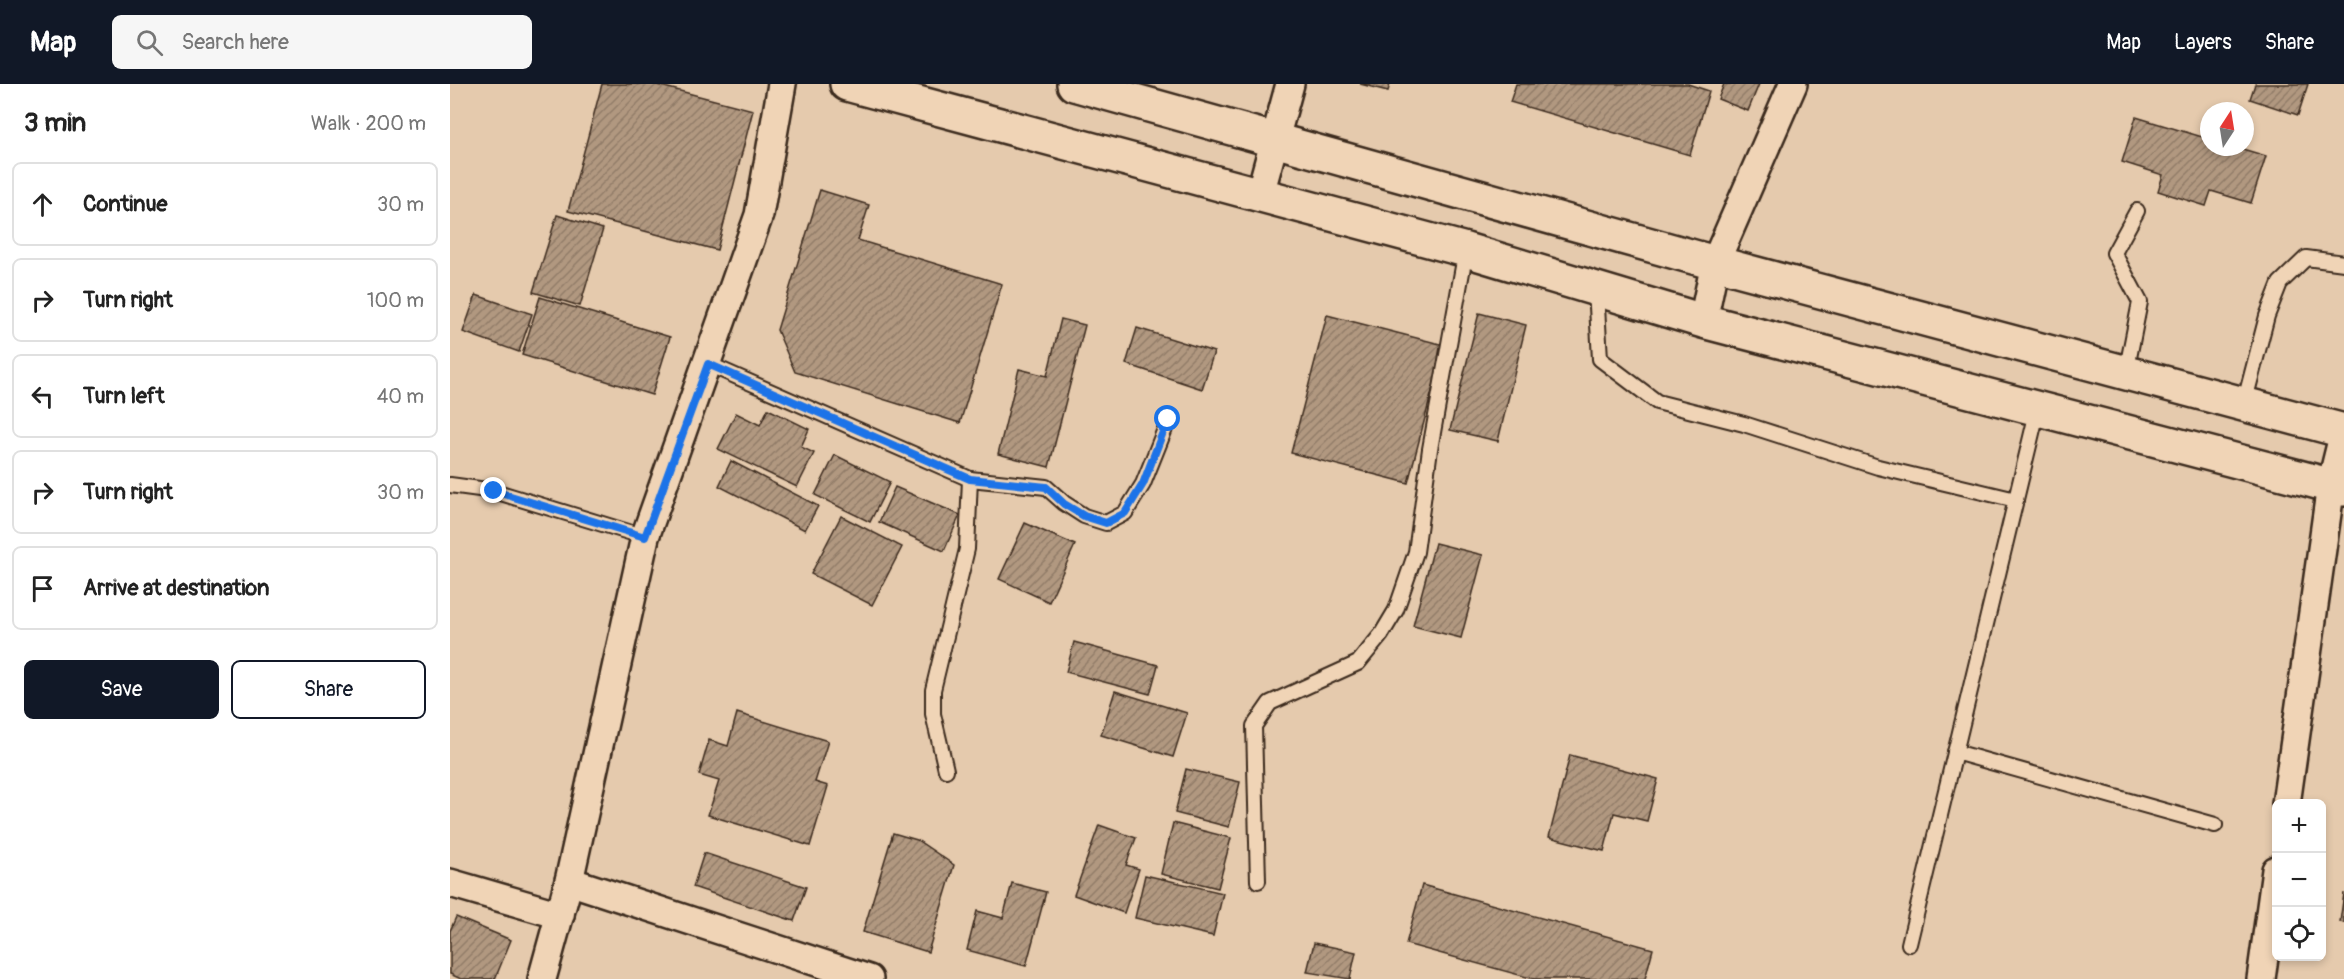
<!DOCTYPE html>
<html lang="en">
<head>
<meta charset="utf-8">
<style>
	body { margin:0; font-family:Pangolin,sans-serif; background:#f6f6f6; color:#222 }
	.controls { position:absolute; right:18px; bottom:18px; display:grid; overflow:hidden; border-radius:9px; box-shadow:0 3px 9px #0003 }
	.controls button { width:54px; height:54px; display:grid; place-items:center; padding:0; border:0; border-bottom:2px solid #e0e0e0; background:#fff; color:#222; font:30px sans-serif }
	.compass { position:absolute; left:1750px; top:18px; width:54px; height:54px; border-radius:50%; background:#fff; box-shadow:0 3px 9px #0003; rotate:12deg }
	.stop { position:absolute; width:18px; height:18px; margin:-14px; border:4px solid #1a73e8; border-radius:50%; background:#fff }
	.stop.end { background:#1a73e8; border-color:#fff; box-shadow:0 2px 6px #0008 }
	.list { margin:0; padding:0; list-style:none }
	h2 { display:flex; justify-content:space-between; align-items:center; height:78px; margin:0; padding:0 24px; font-size:26px }
	h2 small { font-size:20px; font-weight:400; color:#767676 }
	.list li { display:grid; grid-template-columns:39px 1fr auto; gap:18px; align-items:center; box-sizing:border-box; height:84px; margin:0 12px 12px; padding:0 12px; border:2px solid #e0e0e0; border-radius:9px }
	.list b { display:block; font-size:22px; white-space:nowrap }
	.list em { font-size:20px; font-style:normal; color:#767676 }
	.actions { display:flex; gap:12px; padding:18px 24px }
	.actions a { flex:1; padding:14px 0; border:2px solid #111827; border-radius:9px; text-align:center; font-size:21px; color:#111827 }
	.actions .main { background:#111827; color:#fff }
	.icon { flex:none; width:33px; height:33px; fill:none; stroke:currentColor; stroke-width:2; stroke-linecap:round; stroke-linejoin:round }
	.map { position:relative; flex:none; width:1894px; height:895px; overflow:hidden }
	header { display:flex; align-items:center; gap:36px; box-sizing:border-box; height:84px; padding:0 30px; background:#111827; color:#fff }
	header strong { font-size:28px }
	nav { display:flex; gap:33px; margin-inline-start:auto; font-size:21px }
	.search { width:420px; height:54px; background:#f6f6f6; display:flex; align-items:center; gap:15px; box-sizing:border-box; padding:0 21px; border-radius:9px; color:#767676; font-size:22px }
	main { display:flex }
	aside { flex:1; background:#fff }
	.map>svg:first-child { display:block }
	.building { fill:url(#building-hatch); stroke:#3b2a1e; stroke-width:1.5 }
	.lines { fill:none; stroke-linecap:round; stroke-linejoin:round }
	.service-casing { stroke:#3b2a1e; stroke-width:18 }
	.minor-casing { stroke:#3b2a1e; stroke-width:32 }
	.trunk-casing { stroke:#3b2a1e; stroke-width:38 }
	.service { stroke:#f0d4b6; stroke-width:14 }
	.minor { stroke:#f0d4b6; stroke-width:27 }
	.trunk { stroke:#f0d4b6; stroke-width:33 }
	.route { stroke:#1a73e8; stroke-width:8 }
</style>
</head>
<body>
<header>
<strong>Map</strong>
<div class="search"><svg class="icon" aria-label="search" viewBox="0 0 24 24"><circle cx="10" cy="10" r="6"/><path d="M15 15l6 6"/></svg>Search here</div>
<nav><a>Map</a><a>Layers</a><a>Share</a></nav>
</header>
<main>
<aside>
<h2>3 min<small>Walk · 200 m</small></h2>
<ul class="list">
<li><svg class="icon" aria-label="ahead" viewBox="0 0 24 24"><path d="M12 20V5M6 11l6-6 6 6"/></svg><div><b>Continue</b></div><em>30 m</em></li>
<li><svg class="icon" aria-label="right" viewBox="0 0 24 24"><path d="M7 20v-9h11M14 6l5 5-5 5"/></svg><div><b>Turn right</b></div><em>100 m</em></li>
<li><svg class="icon" aria-label="left" viewBox="0 0 24 24"><path d="M17 20v-9H6M10 6l-5 5 5 5"/></svg><div><b>Turn left</b></div><em>40 m</em></li>
<li><svg class="icon" aria-label="right" viewBox="0 0 24 24"><path d="M7 20v-9h11M14 6l5 5-5 5"/></svg><div><b>Turn right</b></div><em>30 m</em></li>
<li><svg class="icon" aria-label="arrive" viewBox="0 0 24 24"><path d="M6 21V4h12l-3 4 3 4H6"/></svg><div><b>Arrive at destination</b></div></li>
</ul>
<div class="actions"><a class="main">Save</a><a>Share</a></div>
</aside>
<div class="map">
<svg width="1894" height="895" viewBox="0 0 1894 895">
	<defs>
		<pattern id="building-hatch" width="6" height="6" patternUnits="userSpaceOnUse" patternTransform="scale(1.5)"><rect width="6" height="6" fill="#b19880"/><path d="M-1 1l2-2M0 6l6-6M5 7l2-2" fill="none" stroke="#917c68"/></pattern>
	</defs>
	<rect width="100%" height="100%" fill="#e5caad"/>
	<filter id="ink" filterUnits="userSpaceOnUse"><feTurbulence type="fractalNoise" baseFrequency=".0167" numOctaves="2"/><feDisplacementMap in="SourceGraphic" scale="12" xChannelSelector="R" yChannelSelector="G"/><feConvolveMatrix kernelMatrix="1 2 1 2 8 2 1 2 1" color-interpolation-filters="sRGB"/></filter>
	<g filter="url(#ink)">
		<g class="building">
			<polygon points="152,0 203,0 303,26 267,166 118,127"/>
			<polygon points="910,0 940,0 938,7"/>
			<polygon points="1066,0 1238,0 1259,7 1240,71 1060,18"/>
			<polygon points="1274,0 1309,0 1298,27 1268,15"/>
			<polygon points="1805,0 1858,0 1848,31 1800,15"/>
			<polygon points="1686,33 1759,55 1759,63 1786,63 1816,72 1801,119 1761,107 1756,122 1708,107 1713,91 1672,78"/>
			<polygon points="370,106 419,121 408,156 552,200 510,339 345,288 327,246"/>
			<polygon points="107,131 153,145 130,222 83,208"/>
			<polygon points="26,211 82,230 69,268 13,248"/>
			<polygon points="90,213 220,253 202,311 72,271"/>
			<polygon points="1029,229 1076,241 1048,357 1000,346"/>
			<polygon points="877,231 994,261 958,399 841,369"/>
			<polygon points="611,235 635,241 599,383 548,370 569,285 597,292"/>
			<polygon points="687,244 764,268 752,305 676,280"/>
			<polygon points="318,325 359,345 351,363 364,369 347,403 268,365 286,329 310,341"/>
			<polygon points="385,371 440,398 420,438 365,411"/>
			<polygon points="281,377 368,422 355,446 269,402"/>
			<polygon points="445,403 510,431 494,467 429,438"/>
			<polygon points="391,432 452,463 422,521 361,490"/>
			<polygon points="575,439 625,461 599,518 549,495"/>
			<polygon points="985,459 1033,471 1011,554 963,542"/>
			<polygon points="624,558 708,581 700,610 616,588"/>
			<polygon points="665,607 737,629 723,673 651,651"/>
			<polygon points="287,629 378,657 365,698 378,702 360,762 258,731 269,697 249,691 259,656 278,662"/>
			<polygon points="1120,671 1208,695 1197,737 1164,729 1154,767 1099,753"/>
			<polygon points="736,685 790,698 779,743 725,729"/>
			<polygon points="723,739 781,754 768,804 711,790"/>
			<polygon points="649,741 686,754 676,781 689,785 674,829 624,811"/>
			<polygon points="443,749 467,756 504,781 478,868 413,848"/>
			<polygon points="254,769 356,803 344,837 243,803"/>
			<polygon points="695,791 773,809 763,852 685,834"/>
			<polygon points="562,799 596,808 576,882 517,866 527,827 553,834"/>
			<polygon points="972,801 1203,865 1195,895 1084,895 956,860"/>
			<polygon points="1894,809 1894,839 1890,838"/>
			<polygon points="6,833 61,856 45,895 11,895 0,890 0,847"/>
			<polygon points="864,859 906,868 900,895 857,888"/>
		</g>
		<g class="lines">
			<defs>
				<g id="service">
					<polyline points="1146,205 1150,275 1207,318 1294,340 1428,383 1566,416"/>
					<polyline points="258,280 520,395 596,403 614,419 634,432 656,439 675,429 693,400 719,335"/>
					<polyline points="1676,289 1690,218 1664,169 1687,127"/>
					<polyline points="1794,320 1817,232 1830,199 1856,174 1894,179"/>
					<polyline points="0,401 44,407 195,453"/>
					<polyline points="1505,668 1765,741"/>
					<polyline points="496,686 483,630 483,606 517,465 520,395"/>
					<polyline points="808,797 804,642 820,619 908,579 931,551 946,526 966,468 980,365 1016,166"/>
					<polyline points="1459,860 1588,324"/>
				</g>
				<g id="minor">
					<polyline points="810,110 840,0"/>
					<polyline points="1253,237 1265,179 1343,0"/>
					<polyline points="1836,720 1881,401 1894,348"/>
					<polyline points="119,797 419,895"/>
					<polyline points="0,799 110,831"/>
					<polyline points="92,895 119,797 195,453 309,131 332,0"/>
					<polyline points="1811,895 1826,786"/>
				</g>
				<g id="trunk">
					<polyline points="397,0 1016,166 1253,237 1894,405"/>
					<polyline points="624,0 1265,179 1894,347"/>
				</g>
			</defs>
			<use href="#service" class="service-casing"/>
			<use href="#minor" class="minor-casing"/>
			<use href="#trunk" class="trunk-casing"/>
			<use href="#service" class="service"/>
			<use href="#minor" class="minor"/>
			<use href="#trunk" class="trunk"/>
		</g>
	</g>
	<g class="lines" filter="url(#ink)">
		<polyline class="route" points="44,407 195,453 258,280 520,395 596,403 614,420 634,432 656,439 675,429 693,400 718,335"/>
	</g>
</svg>
<div class="controls">
<button>+</button>
<button>−</button>
<button><svg class="icon" aria-label="locate" viewBox="0 0 24 24"><circle cx="12" cy="12" r="6"/><path d="M12 2v4M12 18v4M2 12h4M18 12h4"/></svg></button>
</div>
<svg class="compass" viewBox="-18 -18 36 36"><path d="M0-13l5 13h-10z" fill="#e53935"/><path d="M0 13l5-13h-10z" fill="#767676"/></svg>
<div class="stop" style="left:718px;top:335px"></div>
<div class="stop end" style="left:44px;top:407px"></div>
</div>
</main>
</body>
</html>
